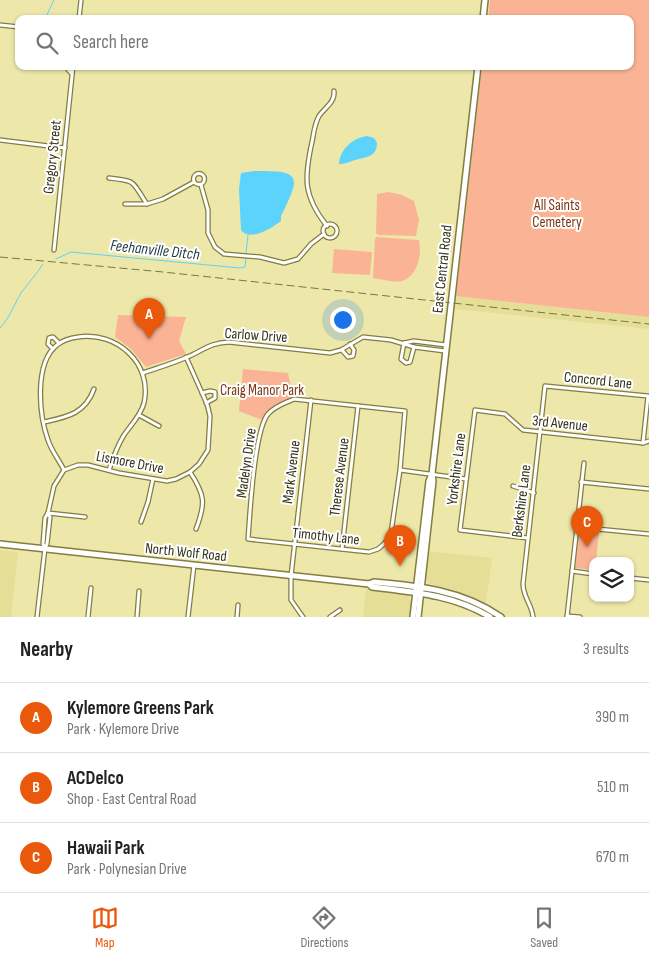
<!DOCTYPE html>
<html lang="en">
<head>
<meta charset="utf-8">
<style>
	body { margin:0; font-family:"Sofia Sans Condensed",sans-serif; background:#f2f2f2; color:#222 }
	.controls { position:absolute; right:15px; bottom:15px; display:grid; overflow:hidden; border-radius:10px; box-shadow:0 1px 4px #0004 }
	.controls button { width:45px; height:45px; display:grid; place-items:center; padding:0; border:0; border-bottom:1px solid #e0e0e0; background:#fff; color:#222; font:25px sans-serif }
	.you { position:absolute; left:342px; top:319px; width:18px; height:18px; margin:-12px; border:4px solid #fff; border-radius:50%; background:#1a73e8; box-shadow:0 0 0 8px #1a73e833 }
	.badge { display:grid; place-items:center; width:32px; height:32px; border-radius:50%; background:#ea580c; color:#fff; font-size:16px; font-weight:700 }
	.pin { position:absolute; translate:-50% -41px; filter:drop-shadow(0 1px 2px #0008) }
	.pin::after { content:''; position:absolute; top:26px; width:18px; height:15px; background:inherit; clip-path:polygon(0 0,100% 0,50% 100%) }
	.list { margin:0; padding:0; list-style:none }
	h2 { display:flex; justify-content:space-between; align-items:center; height:65px; margin:0; padding:0 20px; font-size:21px }
	h2 small { font-size:16px; font-weight:400; color:#767676 }
	.list li { display:grid; grid-template-columns:32px 1fr auto; gap:15px; align-items:center; box-sizing:border-box; height:70px; padding:0 20px; border-top:1px solid #e0e0e0 }
	.list b { display:block; font-size:19px; white-space:nowrap }
	.list p { margin:0; font-size:16px; white-space:nowrap; color:#767676 }
	.list em { font-size:16px; font-style:normal; color:#767676 }
	.icon { flex:none; width:28px; height:28px; fill:none; stroke:currentColor; stroke-width:2; stroke-linecap:round; stroke-linejoin:round }
	.map { position:relative; flex:none; width:649px; height:617px; overflow:hidden }
	.search { position:absolute; background:#fff; box-shadow:0 1px 4px #0004; left:15px; right:15px; top:15px; height:55px; display:flex; align-items:center; gap:12px; box-sizing:border-box; padding:0 18px; border-radius:10px; color:#767676; font-size:19px }
	.sheet { height:275px; background:#fff }
	nav { display:flex; justify-content:space-around; align-items:center; box-sizing:border-box; height:70px; border-top:1px solid #e0e0e0; background:#fff; font-size:14px; color:#767676 }
	nav a { display:grid; justify-items:center; gap:2px }
	nav .on { color:#ea580c }
	.map>svg:first-child { display:block }
	.built { fill:#e5de97 }
	.green { fill:#fbb395 }
	.water { fill:#5cd3fc }
	.lines { fill:none; stroke-linecap:round; stroke-linejoin:round }
	.stream { stroke:#5cd3fc; stroke-width:1 }
	.minor-casing { stroke:#827d41; stroke-width:5.5 }
	.secondary-casing { stroke:#827d41; stroke-width:8 }
	.minor { stroke:#fff; stroke-width:3 }
	.secondary { stroke:#fff; stroke-width:5 }
	.rail { stroke:#77744d; stroke-width:1; stroke-dasharray:8 4; stroke-linecap:butt }
	.labels { text-anchor:middle; stroke-width:4; stroke-linejoin:round; paint-order:stroke }
	.street-label { font-size:15px; fill:#333117; stroke:#fff }
	.park-label { font-size:15px; fill:#7c3613; stroke:#fff }
	.water-label { font-size:16px; font-style:italic; fill:#1f3943; stroke:#fff }
</style>
</head>
<body>
<div class="map">
<svg width="649" height="617" viewBox="0 0 649 617">
	<rect width="100%" height="100%" fill="#ede8a9"/>
	<g class="built">
		<polygon points="456,296 649,317 649,329 455,309"/>
		<polygon points="0,550 18,552 11,617 0,617"/>
		<polygon points="428,551 492,558 486,603 488,606 464,595 428,583 425,575"/>
		<polygon points="366,589 401,593 408,595 412,602 411,617 363,617"/>
	</g>
	<g class="green">
		<polygon points="490,0 649,0 649,317 456,296 482,66 630,66 630,19 488,19"/>
		<polygon points="389,192 402,195 414,201 419,220 416,236 378,235 376,233 377,194"/>
		<path d="M376 237 419 240C422 254 418 276 402 281 394 283 381 279 373 278L375 239Z"/>
		<polygon points="334,249 372,252 370,275 332,273"/>
		<polygon points="118,315 186,317 179,341 186,354 146,367 131,349 115,337"/>
		<path d="M243 369 288 373 293 398C279 402 270 409 262 420L239 411Z"/>
		<polygon points="579,530 599,533 596,561 593,561 593,570 575,568"/>
	</g>
	<g class="water">
		<path d="M367 136 374 138 377 143C377 157 366 157 355 160 349 162 345 164 339 164 340 149 353 138 367 136Z"/>
		<path d="M254 171C302 170 301 176 281 216V221C272 228 250 242 241 230L239 189 241 173Z"/>
	</g>
	<g class="lines">
		<g class="stream">
			<polyline points="45,19 54,0"/>
			<polyline points="246,253 248,235"/>
			<polyline points="56,259 71,252 240,268 245,267 246,258"/>
			<path d="M0 328C10 317 14 305 21 293 28 283 36 275 43 264"/>
		</g>
		<defs>
			<g id="minor">
				<polyline points="79,19 81,0"/>
				<polyline points="0,25 19,27"/>
				<polyline points="65,66 71,73"/>
				<polyline points="0,140 65,148"/>
				<circle cx="199" cy="179" r="5.5"/>
				<path d="M109 178C138 181 131 181 147 204"/>
				<polyline points="201,185 208,210 208,233 215,247 224,254 260,257 284,263 298,259 311,244 324,234"/>
				<polyline points="125,204 147,204 163,199 194,182"/>
				<circle cx="330" cy="231" r="7"/>
				<path d="M327 226C303 196 304 178 312 142 314 133 314 125 319 116 325 107 335 103 334 91"/>
				<polyline points="54,250 73,66"/>
				<polyline points="404,343 401,359 406,363 410,362 414,347"/>
				<polyline points="404,343 414,341 446,345"/>
				<polyline points="53,349 48,344 49,338 53,337 59,343"/>
				<polyline points="342,350 348,357 353,356 354,350 350,344"/>
				<path d="M143 373C157 368 171 364 185 358 203 351 208 343 229 342L330 353 341 350 363 337 391 340 414 347 445 351"/>
				<polyline points="202,393 210,391 215,392 215,398 206,403"/>
				<path d="M294 399 405 411 400 470 391 533 385 543 378 549 369 552 248 539C250 514 254 431 268 414 275 406 285 403 294 399Z"/>
				<polyline points="139,415 159,426"/>
				<path d="M44 422C67 417 85 414 94 389"/>
				<polyline points="64,470 78,465 88,465 119,473 167,481 176,479 190,472 199,464 208,450 210,416 207,404 186,357"/>
				<polyline points="400,470 466,479"/>
				<path d="M190 472C205 495 206 503 196 529"/>
				<polyline points="581,482 649,489"/>
				<polyline points="513,486 534,493"/>
				<polyline points="48,513 85,517"/>
				<polyline points="141,522 148,502 153,479"/>
				<polyline points="576,527 649,534"/>
				<polyline points="528,538 460,530 475,410 505,414 523,430 643,443 649,441"/>
				<path d="M45 548 43 544 45 518 48 513 54 486 64 470C59 460 51 450 48 440 39 415 34 363 57 345 63 340 70 338 78 337 116 331 153 363 144 403 141 415 131 425 124 435 117 446 113 458 109 470"/>
				<polyline points="342,549 358,406"/>
				<polyline points="572,571 593,574"/>
				<polyline points="630,578 649,580"/>
				<polyline points="567,616 580,617"/>
				<polyline points="37,617 45,548 47,544 50,517 48,513"/>
				<polyline points="88,617 91,588"/>
				<polyline points="137,617 139,591"/>
				<polyline points="188,617 194,565"/>
				<polyline points="237,617 238,605"/>
				<polyline points="303,617 291,600 291,576 311,400"/>
				<polyline points="330,617 340,610"/>
				<path d="M533 617C532 605 523 597 523 584L545 386 648 396 643 443"/>
				<polyline points="567,617 584,463"/>
			</g>
			<g id="secondary">
				<polyline points="483,19 485,0"/>
				<path d="M0 544 369 584 374 582C419 586 462 590 501 617"/>
				<path d="M369 584 372 587C414 592 454 595 490 617"/>
				<polyline points="413,617 429,481 432,474 478,66"/>
				<polyline points="418,617 433,481 432,474"/>
			</g>
		</defs>
		<use href="#minor" class="minor-casing"/>
		<use href="#secondary" class="secondary-casing"/>
		<use href="#minor" class="minor"/>
		<use href="#secondary" class="secondary"/>
		<polyline class="rail" points="0,257 163,272 649,324"/>
	</g>
	<g class="labels">
		<g class="street-label">
			<text transform="translate(52 157) rotate(-84)" y="5">Gregory Street</text>
			<text transform="translate(442 269) rotate(-84)" y="5">East Central Road</text>
			<text transform="translate(256 335) rotate(4)" y="5">Carlow Drive</text>
			<text transform="translate(598 380) rotate(6)" y="5">Concord Lane</text>
			<text transform="translate(560 423) rotate(6)" y="5">3rd Avenue</text>
			<text transform="translate(130 462) rotate(11)" y="5">Lismore Drive</text>
			<text transform="translate(246 463) rotate(-82)" y="5">Madelyn Drive</text>
			<text transform="translate(456 469) rotate(-83)" y="5">Yorkshire Lane</text>
			<text transform="translate(291 472) rotate(-83)" y="5">Mark Avenue</text>
			<text transform="translate(339 477) rotate(-83)" y="5">Therese Avenue</text>
			<text transform="translate(521 501) rotate(-83)" y="5">Berkshire Lane</text>
			<text transform="translate(326 536) rotate(6)" y="5">Timothy Lane</text>
			<text transform="translate(186 552) rotate(6)" y="5">North Wolf Road</text>
		</g>
		<g class="park-label">
			<text x="557" y="210">All Saints<tspan x="557" dy="17">Cemetery</tspan></text>
			<text x="262" y="395">Craig Manor Park</text>
		</g>
		<g class="water-label">
			<text transform="translate(155 249) rotate(6)" y="6">Feehanville Ditch</text>
		</g>
	</g>
</svg>
<div class="controls">
<button><svg class="icon" aria-label="layers" viewBox="0 0 24 24"><path d="M12 4l9 5-9 5-9-5zM3 14l9 5 9-5"/></svg></button>
</div>
<div class="you"></div>
<div class="pin badge" style="left:149px;top:339px">A</div>
<div class="pin badge" style="left:400px;top:566px">B</div>
<div class="pin badge" style="left:587px;top:547px">C</div>
<div class="search"><svg class="icon" aria-label="search" viewBox="0 0 24 24"><circle cx="10" cy="10" r="6"/><path d="M15 15l6 6"/></svg>Search here</div>
</div>
<section class="sheet">
<h2>Nearby<small>3 results</small></h2>
<ul class="list">
<li><span class="badge">A</span><div><b>Kylemore Greens Park</b><p>Park · Kylemore Drive</p></div><em>390 m</em></li>
<li><span class="badge">B</span><div><b>ACDelco</b><p>Shop · East Central Road</p></div><em>510 m</em></li>
<li><span class="badge">C</span><div><b>Hawaii Park</b><p>Park · Polynesian Drive</p></div><em>670 m</em></li>
</ul>
</section>
<nav>
<a class="on"><svg class="icon" aria-label="map" viewBox="0 0 24 24"><path d="M3 6l6-2 6 2 6-2v14l-6 2-6-2-6 2zM9 4v14M15 6v14"/></svg>Map</a>
<a><svg class="icon" aria-label="directions" viewBox="0 0 24 24"><path d="M12 3l9 9-9 9-9-9zM9 14v-3h6M13 9l2 2-2 2"/></svg>Directions</a>
<a><svg class="icon" aria-label="saved" viewBox="0 0 24 24"><path d="M7 4h10v16l-5-4-5 4z"/></svg>Saved</a>
</nav>
</body>
</html>
